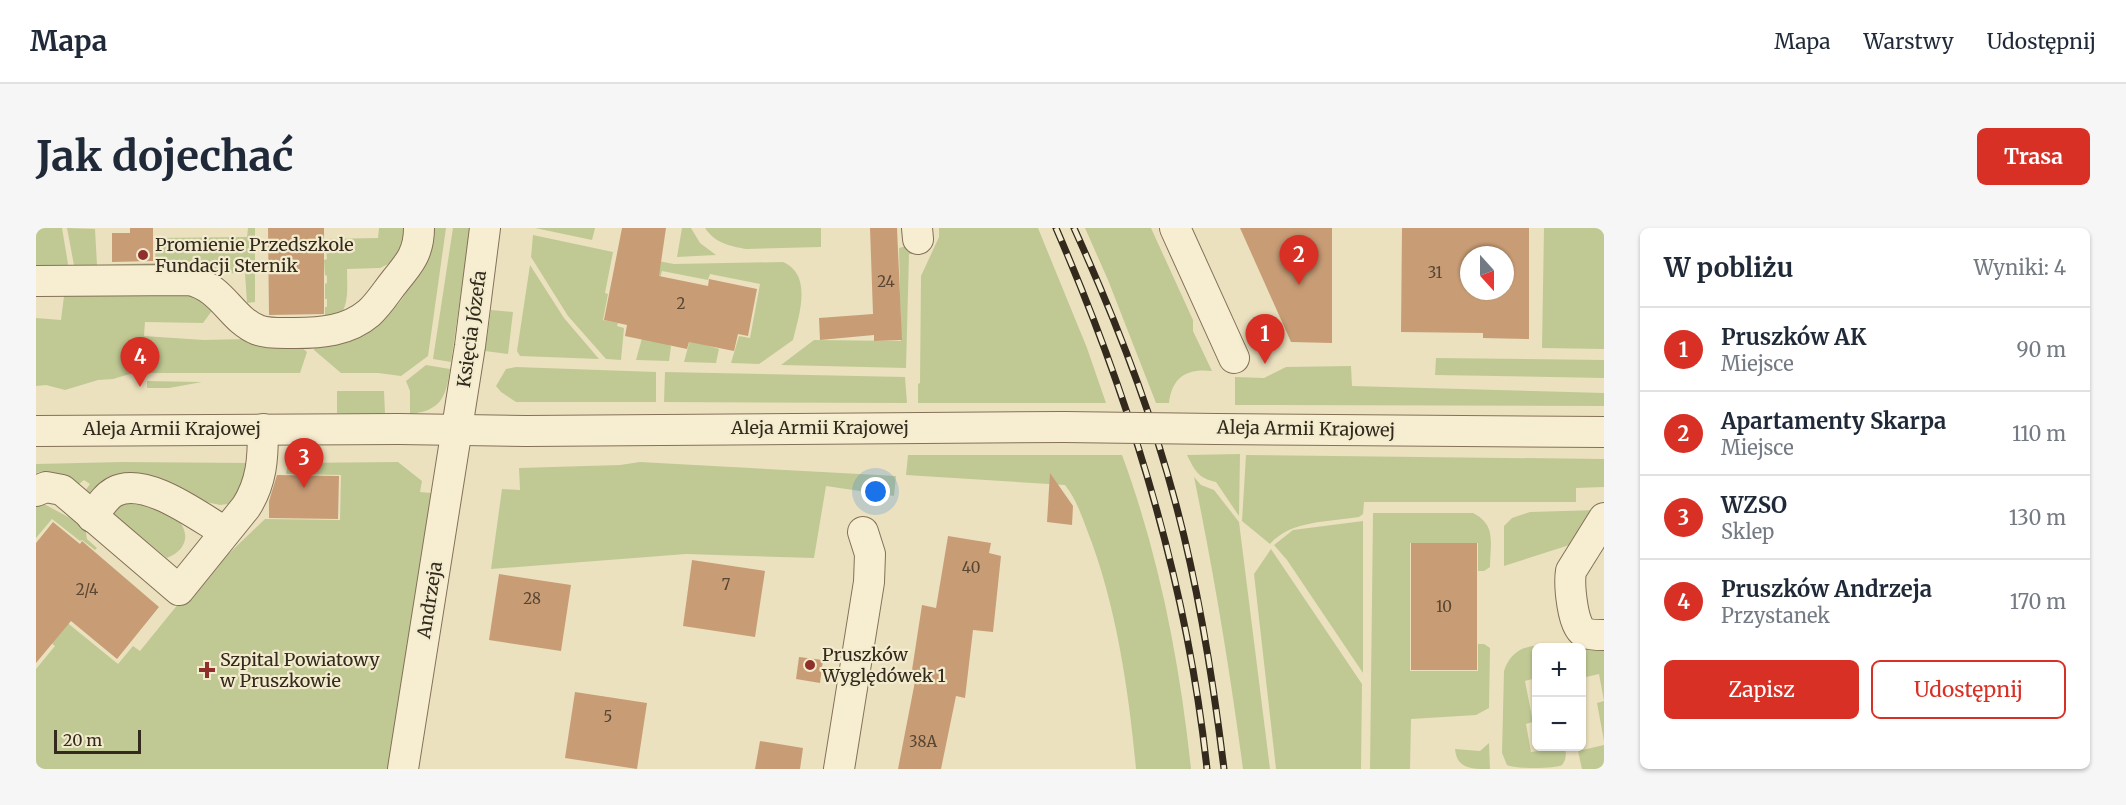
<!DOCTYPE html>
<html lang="pl">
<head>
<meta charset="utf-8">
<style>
	body { margin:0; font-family:Merriweather,serif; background:#f6f6f7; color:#1f2937 }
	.controls { position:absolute; right:18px; bottom:18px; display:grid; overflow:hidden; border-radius:9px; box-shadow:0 2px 4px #0004 }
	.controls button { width:54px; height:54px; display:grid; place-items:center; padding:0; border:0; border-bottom:2px solid #e0e1e3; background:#fff; color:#1f2937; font:30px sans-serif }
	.compass { position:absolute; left:1424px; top:18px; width:54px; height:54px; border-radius:50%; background:#fff; box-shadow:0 2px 4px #0004; rotate:159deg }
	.scale { position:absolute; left:18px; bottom:15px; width:87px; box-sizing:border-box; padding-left:6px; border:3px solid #33291c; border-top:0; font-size:16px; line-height:21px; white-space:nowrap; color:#33291c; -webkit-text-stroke:4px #f3ebce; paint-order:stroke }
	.you { position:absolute; left:840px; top:264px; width:21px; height:21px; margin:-15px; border:4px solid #fff; border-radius:50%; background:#1a73e8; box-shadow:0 0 0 9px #1a73e833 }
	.badge { display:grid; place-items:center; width:39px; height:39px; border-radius:50%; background:#d93025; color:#fff; font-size:20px; font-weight:700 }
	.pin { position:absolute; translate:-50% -50px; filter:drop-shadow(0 2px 3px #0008) }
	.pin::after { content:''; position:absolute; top:32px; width:21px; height:18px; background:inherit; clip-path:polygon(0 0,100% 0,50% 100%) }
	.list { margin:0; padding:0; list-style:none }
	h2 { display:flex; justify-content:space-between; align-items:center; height:78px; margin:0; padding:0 24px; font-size:26px }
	h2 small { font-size:20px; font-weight:400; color:#747a83 }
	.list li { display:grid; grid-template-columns:39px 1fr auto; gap:18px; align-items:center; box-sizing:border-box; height:84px; padding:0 24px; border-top:2px solid #e0e1e3 }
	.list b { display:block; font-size:22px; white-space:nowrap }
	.list p { margin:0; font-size:20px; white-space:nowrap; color:#747a83 }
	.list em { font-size:20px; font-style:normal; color:#747a83 }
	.actions { display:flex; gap:12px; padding:18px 24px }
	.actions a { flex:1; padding:14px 0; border:2px solid #d93025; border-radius:9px; text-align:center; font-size:21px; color:#d93025 }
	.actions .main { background:#d93025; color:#fff }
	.map { position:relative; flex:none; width:1568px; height:541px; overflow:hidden; border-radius:9px }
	header { display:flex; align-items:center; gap:36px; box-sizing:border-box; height:84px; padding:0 30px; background:#fff; border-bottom:2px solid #e0e1e3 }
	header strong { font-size:28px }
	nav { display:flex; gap:33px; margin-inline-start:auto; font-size:21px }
	.intro { display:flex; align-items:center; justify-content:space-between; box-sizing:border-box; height:144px; padding:0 36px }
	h1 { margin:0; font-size:42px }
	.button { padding:15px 27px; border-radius:9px; background:#d93025; color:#fff; font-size:21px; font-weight:700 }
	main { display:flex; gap:36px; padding:0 36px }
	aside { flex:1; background:#fff; border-radius:9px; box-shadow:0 2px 4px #0004 }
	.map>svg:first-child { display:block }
	.green { fill:#c0c994 }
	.building { fill:#c89d76; fill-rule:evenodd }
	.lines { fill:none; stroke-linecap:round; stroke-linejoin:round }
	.minor-casing { stroke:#837158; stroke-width:32 }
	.minor { stroke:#f7eed1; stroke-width:30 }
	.rail-casing { stroke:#33291c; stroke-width:7 }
	.rail { stroke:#f3ebce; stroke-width:4.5; stroke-dasharray:14; stroke-linecap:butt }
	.minor-bridge-casing { stroke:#837158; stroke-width:32; stroke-linecap:butt }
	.minor-bridge { stroke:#f7eed1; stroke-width:30 }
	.poi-dot { fill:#8f302b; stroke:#f3ebce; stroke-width:2 }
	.labels { text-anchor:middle; stroke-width:4.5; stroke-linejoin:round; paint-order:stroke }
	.number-label { font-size:15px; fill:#584632 }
	.poi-label { font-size:18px; fill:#33291c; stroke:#f3ebce; text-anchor:start }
	.street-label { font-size:18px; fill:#33291c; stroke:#f3ebce }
</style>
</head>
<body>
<header>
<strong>Mapa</strong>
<nav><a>Mapa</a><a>Warstwy</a><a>Udostępnij</a></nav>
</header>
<div class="intro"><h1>Jak dojechać</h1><a class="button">Trasa</a></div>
<main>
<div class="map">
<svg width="1568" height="541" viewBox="0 0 1568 541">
	<rect width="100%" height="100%" fill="#ebe1bf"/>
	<g class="green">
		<polygon points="0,0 26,0 34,48 0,48"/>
		<polygon points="31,0 59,1 61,37 119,35 120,10 211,9 212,0 219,0 219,74 211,75 209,45 40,48"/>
		<path d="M343 0H377L363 31 344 40 311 41C311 56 313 72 306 85L289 92V79H291V71H289V56L291 55V48L289 47 288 32 291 31 289 11 342 10Z"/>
		<path d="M389 0H410L392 128 365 148 342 145H305L278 122 281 111C303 103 327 98 348 87 377 73 383 28 389 0Z"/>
		<polygon points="417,0 434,0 415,134 397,131"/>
		<polygon points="499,0 559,0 556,12"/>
		<polygon points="646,0 655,0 664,15 680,27 641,29"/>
		<path d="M669 0H785V19L710 21C693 18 679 15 669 0Z"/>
		<polygon points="903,0 1002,0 1051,120 1070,175 882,175 882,156 884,155 885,48 903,9"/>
		<path d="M1049 0H1115L1157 92V103L1176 143C1151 140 1136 149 1133 175H1120L1072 52Z"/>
		<polygon points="1508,0 1568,0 1568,121 1506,120"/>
		<polygon points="497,7 577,24 569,65 572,66 567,92 582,95 581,98 588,100 585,132 570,131 532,88 495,29"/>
		<polygon points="893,12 886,26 873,26 870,140 745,137 778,112 865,113 863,20"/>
		<path d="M607 30 638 36 747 34C777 47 763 87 757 112L723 136 695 135 703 108 714 110 724 56 674 46 672 52 626 43 624 50Z"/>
		<polygon points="494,37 528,90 563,131 484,128 481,123"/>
		<polygon points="29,60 141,60 178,80 167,95 109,94 108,108 168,112 255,110 271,124 264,145 97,145 77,151 62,152 29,162 10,157 0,158 0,90 25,92"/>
		<polygon points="455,82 477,84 472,126 449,123"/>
		<polygon points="608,103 635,118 633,133 600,132"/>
		<polygon points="654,112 683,121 680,135 648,134"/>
		<polygon points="1400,130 1568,132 1568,150 1399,147"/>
		<path d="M390 137 414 141C410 169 405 183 374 186V163L370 153Z"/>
		<polygon points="1315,138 1316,158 1568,165 1568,178 1199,177 1199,149 1228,150 1250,139"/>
		<polygon points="480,139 620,144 620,174 480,174 465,164 460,158 470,141"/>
		<polygon points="629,144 869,149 871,175 628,174"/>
		<polygon points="111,153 166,154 133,160 111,160"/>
		<polygon points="301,163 348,163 349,186 301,185"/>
		<path d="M1204 226 1203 288 1180 254C1162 250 1159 243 1151 227Z"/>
		<path d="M872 227H1086C1123 327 1144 435 1155 541H1100C1093 464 1080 375 1051 302 1045 286 1040 271 1029 257L870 247Z"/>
		<path d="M1210 227 1568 231V259L1540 260V274H1328L1327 286 1323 289C1293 294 1255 292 1234 316L1206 293Z"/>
		<path d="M86 234 216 235 197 279 192 276 184 277 170 274 58 270 49 263 54 256 48 252 42 257C30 250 15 239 0 245V236Z"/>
		<polygon points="362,234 386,253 384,264 395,265 352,541 0,541 0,441 19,418 0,403 0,373 2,371 82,436 97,418 104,423 177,333 182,336 229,291 304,292 305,247 250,246 252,235"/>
		<polygon points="604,234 860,248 858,268 790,258 778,330 650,326 455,341 466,261 484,262 483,240 584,237"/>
		<path d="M1158 249 1165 257 1178 262 1203 294 1234 541H1207C1194 443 1178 346 1158 249Z"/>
		<path d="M98 267 143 293C155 308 149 323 131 330L76 286 77 281Z"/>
		<polygon points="8,276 49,298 51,311 61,320 59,322 46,312 44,313 16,291 0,310 0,277"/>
		<polygon points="1561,282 1546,313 1468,338 1468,298 1476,290 1494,284"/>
		<path d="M1337 285H1437C1461 297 1454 316 1454 339L1448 343H1442V315H1374V443H1442V416H1448L1454 420 1453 480 1440 487 1375 491 1374 541H1334Z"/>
		<polygon points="1327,293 1327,445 1251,332 1238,317 1257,302"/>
		<polygon points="1235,321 1326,456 1325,541 1240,541 1218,346"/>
		<path d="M1568 416V513L1561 475 1568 473 1563 446 1546 450V419H1500V450L1489 453 1497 494 1490 496 1495 524 1529 519C1530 525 1531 531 1526 537 1520 541 1479 541 1471 537L1466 525 1468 443C1478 413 1504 417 1530 417 1543 416 1556 415 1568 416Z"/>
		<path d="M1453 515 1454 541C1435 541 1421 541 1419 521L1444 523Z"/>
		<polygon points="1568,517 1568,541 1546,541 1542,523"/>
	</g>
	<g class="building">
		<polygon points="94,0 117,0 117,33 76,34 76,5 94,5"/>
		<polygon points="232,0 288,0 288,86 233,87"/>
		<polygon points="586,0 630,0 623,48 672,58 673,51 721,61 712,108 702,106 698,123 653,114 651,121 589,108 591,97 568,92"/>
		<polygon points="834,0 861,0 866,112 838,113 838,107 784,112 783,90 837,86"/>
		<polygon points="1204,0 1296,0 1296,115 1255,114"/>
		<path d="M1366 0H1493V111L1447 110V105L1365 104ZM1433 27H1469V63H1433Z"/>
		<polygon points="1014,245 1037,278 1036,297 1011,294"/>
		<polygon points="241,247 303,248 302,291 233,290 233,273"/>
		<polygon points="17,294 44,316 46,313 123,379 81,431 35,393 0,435 0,315"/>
		<polygon points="912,308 955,315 953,325 965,328 957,404 937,402 929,470 920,468 905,541 862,541 881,443 876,442 886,377 900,380"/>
		<rect x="1375" y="315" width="66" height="127"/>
		<polygon points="656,332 729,343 719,409 647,398"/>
		<polygon points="463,346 535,357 525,423 453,412"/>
		<polygon points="763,429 787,432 784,455 760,451"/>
		<polygon points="539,464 611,475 601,541 529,530"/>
		<polygon points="724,513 767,520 764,541 719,541"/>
	</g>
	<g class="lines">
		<defs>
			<g id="minor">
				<polyline points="881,0 882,11"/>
				<polyline points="1139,0 1198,130"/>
				<path d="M0 53 153 52C188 60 194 91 222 102 233 106 248 105 259 105 285 105 312 103 333 85 343 76 351 63 359 53 374 35 383 24 383 0"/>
				<polyline points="1181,201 1568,204"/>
				<polyline points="0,203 363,201 490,203 1028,199"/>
				<path d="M0 263 10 259 26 262 143 362 210 279C226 254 227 230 227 201"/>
				<path d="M56 289C63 280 69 269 78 264 109 247 163 289 189 304"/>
				<path d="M1568 290 1535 343C1533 355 1536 401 1549 405 1554 407 1562 407 1568 407"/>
				<polyline points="367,541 434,118 449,0"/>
				<polyline points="803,541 833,354 834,326 827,304"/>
			</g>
		</defs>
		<use href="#minor" class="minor-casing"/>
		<use href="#minor" class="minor"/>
		<defs>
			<g id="rail">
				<path d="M1020 0C1095 173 1151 353 1171 541"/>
				<path d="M1038 0C1078 88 1114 179 1139 273 1163 361 1177 451 1188 541"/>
			</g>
		</defs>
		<use href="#rail" class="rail-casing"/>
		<use href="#rail" class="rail"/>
		<defs>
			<polyline id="minor-bridge" points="1028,199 1181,201"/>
		</defs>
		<use href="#minor-bridge" class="minor-bridge-casing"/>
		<use href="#minor-bridge" class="minor-bridge"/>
	</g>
	<g class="poi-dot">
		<circle cx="107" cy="27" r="6"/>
		<circle cx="774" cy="437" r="6"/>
		<path d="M168 433h6v6h6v6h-6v6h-6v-6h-6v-6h6z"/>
	</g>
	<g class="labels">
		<g class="number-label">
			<text x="1399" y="50">31</text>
			<text x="850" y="59">24</text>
			<text x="645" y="81">2</text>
			<text x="935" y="345">40</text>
			<text x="690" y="362">7</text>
			<text x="51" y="367">2/4</text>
			<text x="496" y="376">28</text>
			<text x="1408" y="384">10</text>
			<text x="572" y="494">5</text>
			<text x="887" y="519">38A</text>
		</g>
		<g class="poi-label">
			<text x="119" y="23">Promienie Przedszkole<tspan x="119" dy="21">Fundacji Sternik</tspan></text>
			<text x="786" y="433">Pruszków<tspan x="786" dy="21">Wyględówek 1</tspan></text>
			<text x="184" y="438">Szpital Powiatowy<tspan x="184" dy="21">w Pruszkowie</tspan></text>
		</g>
		<g class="street-label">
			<text transform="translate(436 101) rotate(-82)" y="6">Księcia Józefa</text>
			<text x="784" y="206">Aleja Armii Krajowej</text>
			<text x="136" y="207">Aleja Armii Krajowej</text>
			<text transform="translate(1270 201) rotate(1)" y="6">Aleja Armii Krajowej</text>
			<text transform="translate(394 372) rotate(-81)" y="6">Andrzeja</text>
		</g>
	</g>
</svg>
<div class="controls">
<button>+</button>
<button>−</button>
</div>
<svg class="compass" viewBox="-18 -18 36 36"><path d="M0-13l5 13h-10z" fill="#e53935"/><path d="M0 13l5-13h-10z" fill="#747a83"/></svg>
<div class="scale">20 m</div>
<div class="you"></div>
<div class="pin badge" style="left:1229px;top:136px">1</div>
<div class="pin badge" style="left:1263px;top:57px">2</div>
<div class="pin badge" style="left:268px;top:260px">3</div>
<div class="pin badge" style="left:104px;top:159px">4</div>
</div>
<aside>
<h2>W pobliżu<small>Wyniki: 4</small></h2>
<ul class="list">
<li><span class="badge">1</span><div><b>Pruszków AK</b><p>Miejsce</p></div><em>90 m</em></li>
<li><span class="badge">2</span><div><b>Apartamenty Skarpa</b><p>Miejsce</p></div><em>110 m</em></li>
<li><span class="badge">3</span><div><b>WZSO</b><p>Sklep</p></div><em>130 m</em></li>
<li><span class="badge">4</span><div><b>Pruszków Andrzeja</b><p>Przystanek</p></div><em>170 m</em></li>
</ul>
<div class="actions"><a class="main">Zapisz</a><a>Udostępnij</a></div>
</aside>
</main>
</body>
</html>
